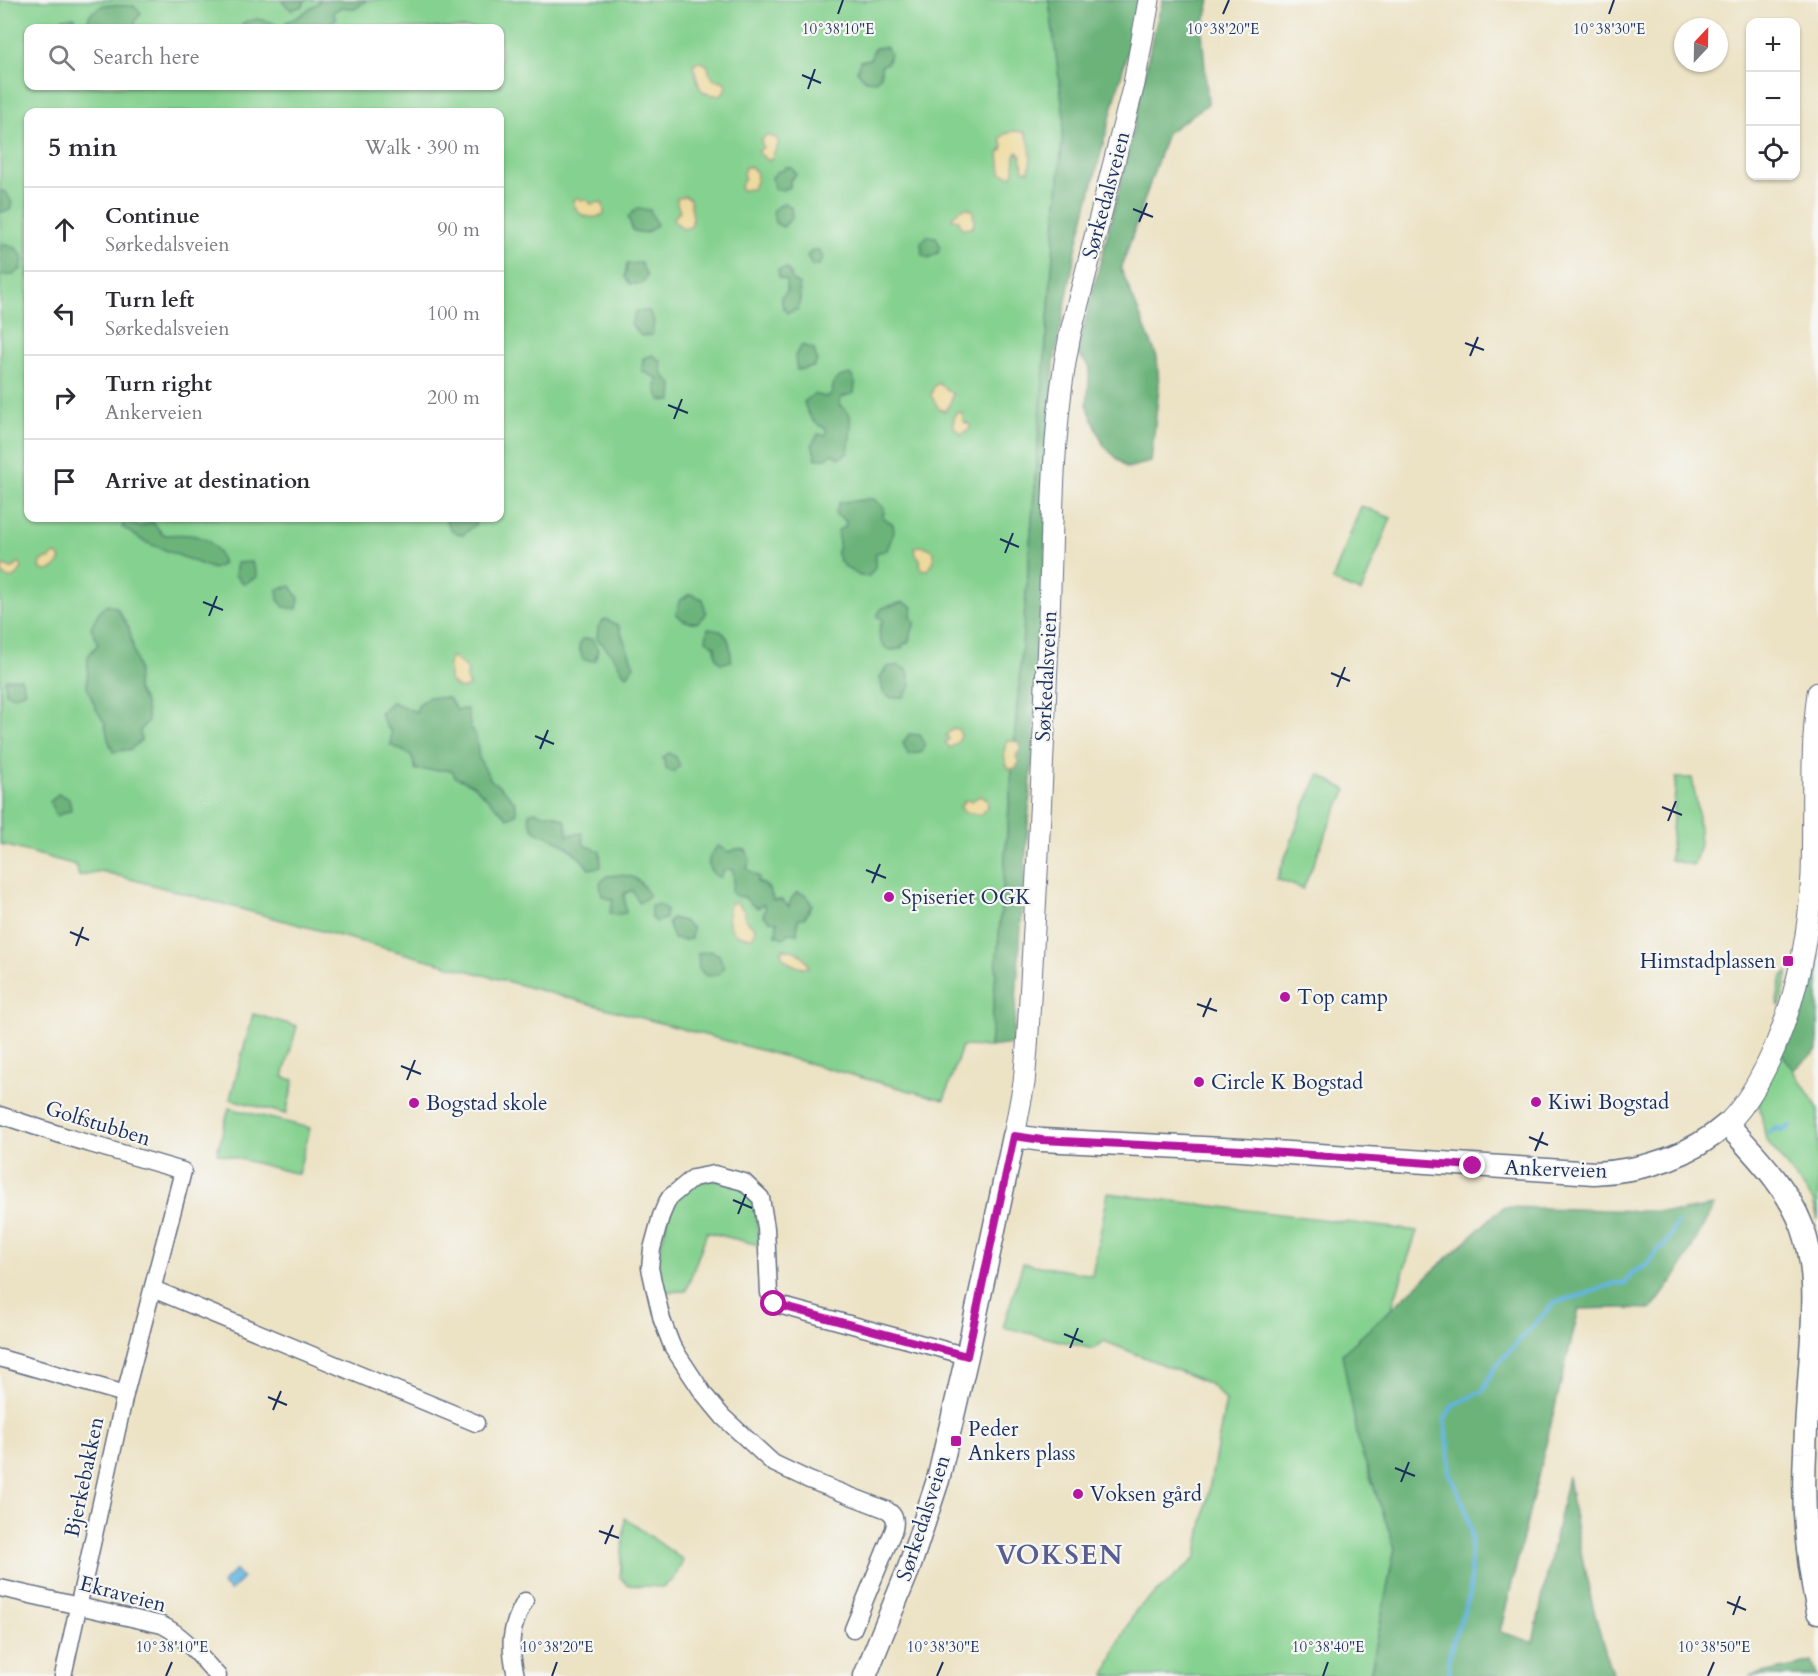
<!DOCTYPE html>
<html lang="en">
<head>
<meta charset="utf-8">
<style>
	body { margin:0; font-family:Cardo,serif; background:#f7f7f7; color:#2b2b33 }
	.controls { position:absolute; right:18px; top:18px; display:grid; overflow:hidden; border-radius:12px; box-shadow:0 2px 4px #0004 }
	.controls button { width:54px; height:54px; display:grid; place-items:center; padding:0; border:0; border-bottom:2px solid #e1e1e2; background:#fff; color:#2b2b33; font:30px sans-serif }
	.compass { position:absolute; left:1674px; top:18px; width:54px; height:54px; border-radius:50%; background:#fff; box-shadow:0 2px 4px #0004; rotate:22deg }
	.stop { position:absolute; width:18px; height:18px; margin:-14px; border:4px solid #b5179e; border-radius:50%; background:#fff }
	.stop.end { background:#b5179e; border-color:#fff; box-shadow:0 2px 6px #0008 }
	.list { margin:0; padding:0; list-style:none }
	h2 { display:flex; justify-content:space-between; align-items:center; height:78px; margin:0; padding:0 24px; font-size:26px }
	h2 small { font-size:20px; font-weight:400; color:#7c7c81 }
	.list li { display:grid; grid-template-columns:39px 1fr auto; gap:18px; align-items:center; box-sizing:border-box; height:84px; padding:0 24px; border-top:2px solid #e1e1e2 }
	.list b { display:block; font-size:22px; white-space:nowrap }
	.list p { margin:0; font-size:20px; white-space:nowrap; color:#7c7c81 }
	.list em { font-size:20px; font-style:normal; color:#7c7c81 }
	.icon { flex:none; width:33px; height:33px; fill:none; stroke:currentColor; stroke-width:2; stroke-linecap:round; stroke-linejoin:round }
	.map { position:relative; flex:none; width:1818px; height:1676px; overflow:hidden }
	.search { position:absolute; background:#fff; box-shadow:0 2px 4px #0004; left:24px; top:24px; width:480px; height:66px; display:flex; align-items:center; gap:15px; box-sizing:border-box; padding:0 21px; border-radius:12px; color:#7c7c81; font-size:22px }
	.panel { position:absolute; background:#fff; box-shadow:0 2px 4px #0004; left:24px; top:108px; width:480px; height:414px; border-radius:12px }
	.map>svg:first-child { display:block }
	.green { fill:#85d18f; stroke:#508076; stroke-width:1.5; fill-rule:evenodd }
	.forest { fill:#6cb37a; stroke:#44716c; stroke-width:1.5 }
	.sand { fill:#eeda9e; stroke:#84847e; stroke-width:1.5 }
	.water { fill:#62b4de; stroke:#3e729e; stroke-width:1.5 }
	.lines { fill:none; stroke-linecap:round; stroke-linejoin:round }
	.stream { stroke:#62b4de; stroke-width:4.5 }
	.minor-casing { stroke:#646e82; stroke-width:19 }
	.tertiary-casing { stroke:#646e82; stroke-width:23 }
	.secondary-casing { stroke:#646e82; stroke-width:25 }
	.minor { stroke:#fff; stroke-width:16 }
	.tertiary { stroke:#fff; stroke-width:21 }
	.secondary { stroke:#fff; stroke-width:22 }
	.route { stroke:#b5179e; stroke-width:8 }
	.ticks { fill:none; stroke:#1b2f5e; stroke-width:2 }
	.poi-dot { fill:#b5179e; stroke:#f6f6f2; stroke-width:2 }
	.labels { text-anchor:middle; stroke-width:4.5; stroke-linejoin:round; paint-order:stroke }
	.street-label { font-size:21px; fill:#1b2f5e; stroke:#f6f6f2 }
	.poi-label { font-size:21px; fill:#1b2f5e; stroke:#f6f6f2; text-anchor:start }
	.district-label { font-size:27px; font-weight:bold; letter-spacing:1.5px; fill:#595e92; stroke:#f6f6f2 }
	.ticks-label { font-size:15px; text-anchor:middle; fill:#1b2f5e; stroke:#f6f6f2; stroke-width:4.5; stroke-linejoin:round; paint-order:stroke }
</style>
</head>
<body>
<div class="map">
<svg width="1818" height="1676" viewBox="0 0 1818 1676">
	<rect width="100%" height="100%" fill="#f6f6f2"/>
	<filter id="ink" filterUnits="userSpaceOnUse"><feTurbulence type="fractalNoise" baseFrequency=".0167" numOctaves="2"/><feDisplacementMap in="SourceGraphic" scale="12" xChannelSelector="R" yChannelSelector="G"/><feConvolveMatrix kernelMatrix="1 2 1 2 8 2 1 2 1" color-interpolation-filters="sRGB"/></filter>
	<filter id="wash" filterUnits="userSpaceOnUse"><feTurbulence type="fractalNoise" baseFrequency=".008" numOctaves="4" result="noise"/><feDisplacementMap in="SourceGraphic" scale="24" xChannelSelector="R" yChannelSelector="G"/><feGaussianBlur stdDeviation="1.35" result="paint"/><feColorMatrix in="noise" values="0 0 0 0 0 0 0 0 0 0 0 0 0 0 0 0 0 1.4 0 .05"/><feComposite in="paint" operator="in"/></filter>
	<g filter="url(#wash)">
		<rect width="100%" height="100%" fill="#ece2c4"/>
		<g class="green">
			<path d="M0 0H1049L1064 117 990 1047 962 1046 944 1100 101 871 79 876 76 865 0 844ZM28 28H500V86H28ZM28 112H500V518H28Z"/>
			<polygon points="1361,506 1391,518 1361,592 1332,581"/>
			<polygon points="1319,775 1347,790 1334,814 1303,889 1277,879 1305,805"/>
			<polygon points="1676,778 1692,778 1697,805 1700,844 1694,865 1670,860"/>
			<polygon points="1788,972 1780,1006 1778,1004 1777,1001 1782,976"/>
			<polygon points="253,1014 297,1026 283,1077 294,1080 286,1114 230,1099"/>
			<polygon points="1778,1047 1818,1108 1818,1220 1813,1200 1766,1140 1759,1103"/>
			<polygon points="229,1108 310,1128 298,1174 217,1153"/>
			<polygon points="713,1179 741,1187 756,1203 759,1245 707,1232 686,1291 660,1292 656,1265 668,1216 677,1199 694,1183"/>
			<polygon points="1108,1193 1417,1231 1391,1310 1343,1354 1359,1444 1395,1548 1370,1676 1105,1676 1116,1648 1136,1610 1196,1558 1226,1400 1208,1383 1104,1341 1093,1349 1003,1327 1023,1263 1092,1275"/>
			<polygon points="625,1518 683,1560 674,1579 662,1587 628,1585 620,1577"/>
		</g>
		<g class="forest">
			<polygon points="305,0 303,6 291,10 282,1"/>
			<polygon points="319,0 367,0 355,9 342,7 333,12 336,19 321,28 286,28 286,22 296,18 319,2"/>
			<polygon points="1049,0 1141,0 1078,240 1054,362 1044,587 1013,1044 990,1047 1064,117"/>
			<polygon points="1163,0 1210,0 1202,32 1208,104 1167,133 1121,269 1157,357 1159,387 1151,462 1127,468 1104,446 1087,406 1090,367 1077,353 1128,154 1153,35"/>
			<polygon points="103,5 134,6 141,13 135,21 136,28 87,28 86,27 90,14"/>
			<polygon points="75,17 78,25 77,28 58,28 63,18"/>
			<polygon points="257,19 271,22 280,28 240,28 244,22"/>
			<polygon points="886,47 890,53 888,62 881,66 881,75 876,81 866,80 857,71 860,61 870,59 875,48"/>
			<polygon points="785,167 792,168 796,174 790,180 790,187 783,190 774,189 772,177 778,171 783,171"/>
			<polygon points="0,191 6,192 12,203 10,210 0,212"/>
			<polygon points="784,203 791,207 792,218 783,227 775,223 773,210"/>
			<polygon points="637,208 650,210 657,225 646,233 633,231 628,217"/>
			<polygon points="927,236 936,237 940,246 938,253 929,258 922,255 921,242"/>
			<polygon points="3,244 16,248 23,257 21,269 13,275 0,275 0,245"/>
			<polygon points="812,250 819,250 823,258 819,265 812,266 807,256"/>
			<polygon points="641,263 647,276 642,284 630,284 625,277 627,264"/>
			<polygon points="786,268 791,275 792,280 799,285 800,299 798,309 787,313 783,307 781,297 787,292 786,280 779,278 778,270"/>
			<polygon points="636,311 649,311 654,321 652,335 641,336 631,324"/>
			<polygon points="802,345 814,349 817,361 813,367 797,370 795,356"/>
			<polygon points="653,355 661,362 663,375 673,385 672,401 660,400 656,389 657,378 642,371 643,358"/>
			<path d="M851 374 855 383 854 393 842 397 839 403 850 415 851 428 848 453 840 458 832 454 826 458 816 459 812 444 818 434 825 435 827 433 825 428C812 423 808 415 804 402L814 394 826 397 832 394C833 379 836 377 851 374Z"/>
			<path d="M867 499H874L884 508 883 518 893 524 894 532 887 550 876 553 875 568 868 577C856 574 841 569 837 554 836 547 839 552 839 544 839 538 836 536 838 530L845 527 846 521 835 514 839 503C848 500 857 502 867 499Z"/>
			<path d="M126 518H128L138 527 153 522 163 535C191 533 214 533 223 564L213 569 145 542 122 527Z"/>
			<polygon points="445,518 475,518 475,525 463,535 451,531"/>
			<polygon points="252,562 257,577 244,584 235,575 237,563"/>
			<polygon points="291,586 299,599 297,609 284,607 278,600 277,589"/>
			<path d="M690 594 703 599 706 614 699 622C690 623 684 622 677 615L679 601Z"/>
			<path d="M903 602 913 607 911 618 915 622 908 643 903 644 902 648C898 649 895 650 891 650 877 647 877 629 883 620L877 616 882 608Z"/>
			<polygon points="107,604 116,607 129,628 138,670 137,690 145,703 148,720 140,731 141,741 131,749 113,752 108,739 105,723 96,709 87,687 88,656 98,644 91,627 99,612"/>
			<path d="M605 619 618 625 634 666 627 676C619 669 620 666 615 659 610 651 603 645 597 639L598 627Z"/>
			<path d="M708 628C729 629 731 643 731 661L721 664 716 657 715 646 706 640Z"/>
			<polygon points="582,639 592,639 598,650 595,661 583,660 579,647"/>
			<polygon points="898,665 908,671 911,685 904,697 891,698 883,692 880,677 887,667"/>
			<polygon points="21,678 25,691 14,696 6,693 5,679"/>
			<polygon points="429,697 449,698 456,710 467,709 471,729 476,736 479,758 491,780 504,790 515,802 517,813 508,818 473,785 455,777 452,770 416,770 411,755 391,745 391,730 387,728 380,713 392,702 416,712 419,704"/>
			<polygon points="909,734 920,735 925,744 922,752 908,755 903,743"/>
			<polygon points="669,753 676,757 680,766 673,772 666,769 663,757"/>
			<polygon points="58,794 69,798 71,810 56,816 50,802"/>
			<path d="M535 811 542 814H553L566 821 567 835 582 833 584 845 600 851 601 867 589 869C580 856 566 845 553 838 547 836 540 834 535 830 530 826 529 819 529 813Z"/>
			<path d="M718 846 729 852 736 849 746 850 750 860 747 869 759 877 757 882C767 884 771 890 773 900H782L789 907 791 899 797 892 806 895 812 905 805 917 798 919 797 934 789 933 783 938 776 935 777 922 770 921 763 915 766 907 763 904 758 908 751 904 744 897 736 896 731 891 734 881 733 870 725 869 720 878C704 869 706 858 718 846Z"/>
			<path d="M621 875C637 876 642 882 649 896L639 903 632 890 624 894 626 913 614 915 610 913 613 900 602 896 600 883 607 876Z"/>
			<polygon points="659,904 666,910 665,919 656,922 651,917 651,906"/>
			<polygon points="672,918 683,921 692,928 691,939 684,940 673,939 668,923"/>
			<polygon points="711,951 719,955 724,968 718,975 706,976 699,969 698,953"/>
			<polygon points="1818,954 1818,1050 1793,1070 1778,1047 1809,987"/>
			<path d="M1714 1206 1678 1273 1652 1309 1616 1308 1579 1309 1500 1632 1533 1642 1568 1476C1578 1543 1591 1611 1613 1676H1370L1395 1548 1359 1444 1342 1354 1503 1207 1677 1212Z"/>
			<polygon points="1812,1662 1817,1676 1750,1676"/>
		</g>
		<g class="sand">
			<path d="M700 61 708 66 709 72 714 80H720L726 83 725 90 721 95C695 97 699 82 693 64Z"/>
			<path d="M1014 131 1025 132C1031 142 1032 160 1029 171H1023L1021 156 1017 152 1015 155 1014 171 1012 176 1001 173 999 153C1004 148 1004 145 1000 139L1005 134Z"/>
			<polygon points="766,135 776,138 779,143 771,159 767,160 758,152 763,147 761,141"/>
			<polygon points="745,167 751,167 757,173 756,182 752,189 742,190 740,187 745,178 743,175"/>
			<polygon points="685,196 690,199 693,218 691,227 683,229 673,220 680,210 677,204 677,198"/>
			<path d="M578 197 581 200 586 199 591 204 601 202 604 207V214C591 222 575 215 573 201Z"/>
			<polygon points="968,208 973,211 974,222 972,228 964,229 960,226 959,220 952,219 953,216 961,209"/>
			<polygon points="938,383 953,394 950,404 945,411 939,409 931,395 933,388"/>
			<polygon points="956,412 962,413 964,422 970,424 970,429 962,434 954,428 954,417"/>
			<path d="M919 546C936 546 939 559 927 570L921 569 920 559 915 553 914 547Z"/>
			<path d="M58 554 61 559C58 566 52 571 45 571L40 568 41 562 45 559H49L53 555Z"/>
			<path d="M18 563H20L22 567C17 578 12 582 2 574V568L5 565 10 568 15 567Z"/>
			<polygon points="451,656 464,666 468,671 466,679 469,686 463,689 456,687 449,680 449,664"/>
			<polygon points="954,728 959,730 961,736 958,742 950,748 945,742 949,739 946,735"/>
			<path d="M1007 740 1018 742 1021 746 1020 750 1017 754 1016 757 1019 762 1016 768 1009 769C1003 759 1003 751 1007 740Z"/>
			<polygon points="980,796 987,799 988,806 980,815 964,812 960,806 966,800 971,801"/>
			<path d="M736 902 745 912V919L755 928 753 937C731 939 725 924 730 904Z"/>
			<path d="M783 949C796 950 805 954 809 967L804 968C795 967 785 962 781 953Z"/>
		</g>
		<polygon class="water" points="235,1570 243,1578 230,1591 222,1584"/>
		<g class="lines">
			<g class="stream">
				<polyline points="1770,1132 1776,1128 1781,1131 1791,1126"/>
				<polyline points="1450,1676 1448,1661 1454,1637 1470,1595 1471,1529 1464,1505 1449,1472 1449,1450 1445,1420 1453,1405 1483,1391 1494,1368 1555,1302 1583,1295 1615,1283 1625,1284 1632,1273 1647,1265 1659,1248 1664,1247 1677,1223"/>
			</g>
		</g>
	</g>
	<g filter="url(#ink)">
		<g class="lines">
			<defs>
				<g id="minor">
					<polyline points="0,1115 70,1138 183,1171 125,1394 63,1676"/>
					<polyline points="153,1289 476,1423"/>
					<polyline points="0,1358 125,1394"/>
					<path d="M0 1588 162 1625C185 1636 201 1658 218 1676"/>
					<path d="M853 1629 894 1529C896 1520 895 1515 887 1510L809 1480 773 1463 723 1417 703 1393 672 1346 662 1320 654 1286 650 1268 652 1249 661 1216 667 1202 670 1197 693 1178 714 1174 744 1182 761 1198 766 1228 769 1293 775 1304 967 1356"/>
					<path d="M516 1676C509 1645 509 1630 525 1601"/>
				</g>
				<g id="tertiary">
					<path d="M1727 1124C1749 1102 1763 1075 1775 1047 1798 992 1809 934 1812 875 1814 814 1810 753 1818 693"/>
					<path d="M1014 1136 1024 1083 1027 1048C1036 904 1043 760 1049 616 1053 522 1051 428 1070 335L1134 84 1149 0"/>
				</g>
				<path id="secondary" d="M865 1676 909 1568 938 1480 967 1356 1014 1136 1042 1140 1242 1150 1594 1173C1644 1171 1689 1157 1727 1124 1756 1156 1786 1185 1802 1226 1817 1267 1814 1310 1811 1353 1809 1386 1806 1420 1805 1453 1802 1507 1807 1559 1818 1612"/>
			</defs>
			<use href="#minor" class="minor-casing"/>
			<use href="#tertiary" class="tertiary-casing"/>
			<use href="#secondary" class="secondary-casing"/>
			<use href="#minor" class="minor"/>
			<use href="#tertiary" class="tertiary"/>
			<use href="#secondary" class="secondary"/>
		</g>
	</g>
	<g class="lines" filter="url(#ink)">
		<polyline class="route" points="774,1304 967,1356 1014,1136 1042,1140 1242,1150 1473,1166"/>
	</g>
	<path class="ticks" d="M838 14 843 0M1223 14 1229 0M1609 14 1614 0M802 75 821 83M808 89 815 69M1133 209 1153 217M1139 222 1147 203M1465 343 1484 350M1470 356 1478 337M668 405 688 413M674 419 682 399M1000 539 1019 547M1005 553 1013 533M203 602 223 610M209 616 217 596M1331 673 1350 681M1337 687 1345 667M535 736 554 744M540 749 548 730M1662 807 1682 815M1668 821 1676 801M866 870 886 878M872 883 880 864M70 932 89 940M76 946 83 927M1197 1004 1217 1011M1203 1017 1211 998M401 1066 421 1074M407 1080 415 1060M1529 1137 1548 1145M1535 1151 1543 1132M733 1200 752 1208M738 1214 746 1194M1064 1334 1083 1342M1070 1348 1078 1328M268 1397 287 1405M273 1410 281 1391M1395 1468 1415 1476M1401 1482 1409 1462M599 1531 619 1538M605 1544 613 1525M1727 1602 1746 1610M1733 1615 1740 1596M166 1676 172 1662M552 1676 557 1662M937 1676 943 1662M1323 1676 1328 1662M1708 1676 1714 1662"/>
	<g class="poi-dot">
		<circle cx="889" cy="897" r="6"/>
		<rect x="1782" y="955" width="12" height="12" rx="3"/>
		<circle cx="1285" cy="997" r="6"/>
		<circle cx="1199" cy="1082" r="6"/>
		<circle cx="1536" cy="1102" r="6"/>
		<circle cx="414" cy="1103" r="6"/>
		<rect x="950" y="1435" width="12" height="12" rx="3"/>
		<circle cx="1078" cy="1494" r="6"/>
	</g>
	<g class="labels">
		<g class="street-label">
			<text transform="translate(1106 195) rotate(-75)" y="7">Sørkedalsveien</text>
			<text transform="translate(1046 676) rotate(-87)" y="7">Sørkedalsveien</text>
			<text transform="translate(98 1123) rotate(17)" y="7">Golfstubben</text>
			<text transform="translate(1556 1169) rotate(2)" y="7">Ankerveien</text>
			<text transform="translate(84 1477) rotate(-78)" y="7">Bjerkebakken</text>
			<text transform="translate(923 1518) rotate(-72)" y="7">Sørkedalsveien</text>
			<text transform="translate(123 1594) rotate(15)" y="7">Ekraveien</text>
		</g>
		<g class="poi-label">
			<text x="901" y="904">Spiseriet OGK</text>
			<text x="1776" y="968" text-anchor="end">Himstadplassen</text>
			<text x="1297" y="1004">Top camp</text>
			<text x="1211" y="1089">Circle K Bogstad</text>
			<text x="1548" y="1109">Kiwi Bogstad</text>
			<text x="426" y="1110">Bogstad skole</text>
			<text x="968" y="1436">Peder<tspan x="968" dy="24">Ankers plass</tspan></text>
			<text x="1090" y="1501">Voksen gård</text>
		</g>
		<g class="district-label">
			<text x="1060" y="1564">VOKSEN</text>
		</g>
	</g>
	<g class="ticks-label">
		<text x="838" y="34">10°38'10"E</text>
		<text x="1223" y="34">10°38'20"E</text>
		<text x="1609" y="34">10°38'30"E</text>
		<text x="172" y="1652">10°38'10"E</text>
		<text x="557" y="1652">10°38'20"E</text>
		<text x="943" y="1652">10°38'30"E</text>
		<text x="1328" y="1652">10°38'40"E</text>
		<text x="1714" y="1652">10°38'50"E</text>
	</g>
</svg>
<div class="controls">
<button>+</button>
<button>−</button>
<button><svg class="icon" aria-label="locate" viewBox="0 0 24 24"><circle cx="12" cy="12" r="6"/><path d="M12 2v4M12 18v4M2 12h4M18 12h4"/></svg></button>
</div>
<svg class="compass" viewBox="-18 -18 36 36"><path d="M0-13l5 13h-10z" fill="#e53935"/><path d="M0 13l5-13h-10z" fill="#7c7c81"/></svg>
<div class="stop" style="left:774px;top:1304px"></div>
<div class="stop end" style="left:1473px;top:1166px"></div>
<div class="search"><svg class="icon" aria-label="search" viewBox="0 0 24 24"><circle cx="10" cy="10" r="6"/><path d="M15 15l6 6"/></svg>Search here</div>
<section class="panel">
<h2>5 min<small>Walk · 390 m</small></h2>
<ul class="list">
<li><svg class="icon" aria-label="ahead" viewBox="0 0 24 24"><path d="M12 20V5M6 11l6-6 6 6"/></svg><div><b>Continue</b><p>Sørkedalsveien</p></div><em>90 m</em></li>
<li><svg class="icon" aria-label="left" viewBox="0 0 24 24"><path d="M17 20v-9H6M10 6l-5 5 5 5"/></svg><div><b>Turn left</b><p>Sørkedalsveien</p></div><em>100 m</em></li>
<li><svg class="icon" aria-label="right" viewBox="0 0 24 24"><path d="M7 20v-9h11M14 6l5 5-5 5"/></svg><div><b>Turn right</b><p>Ankerveien</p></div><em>200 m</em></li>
<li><svg class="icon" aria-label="arrive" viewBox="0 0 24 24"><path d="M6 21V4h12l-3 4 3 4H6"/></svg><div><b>Arrive at destination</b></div></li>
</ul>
</section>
</div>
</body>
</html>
